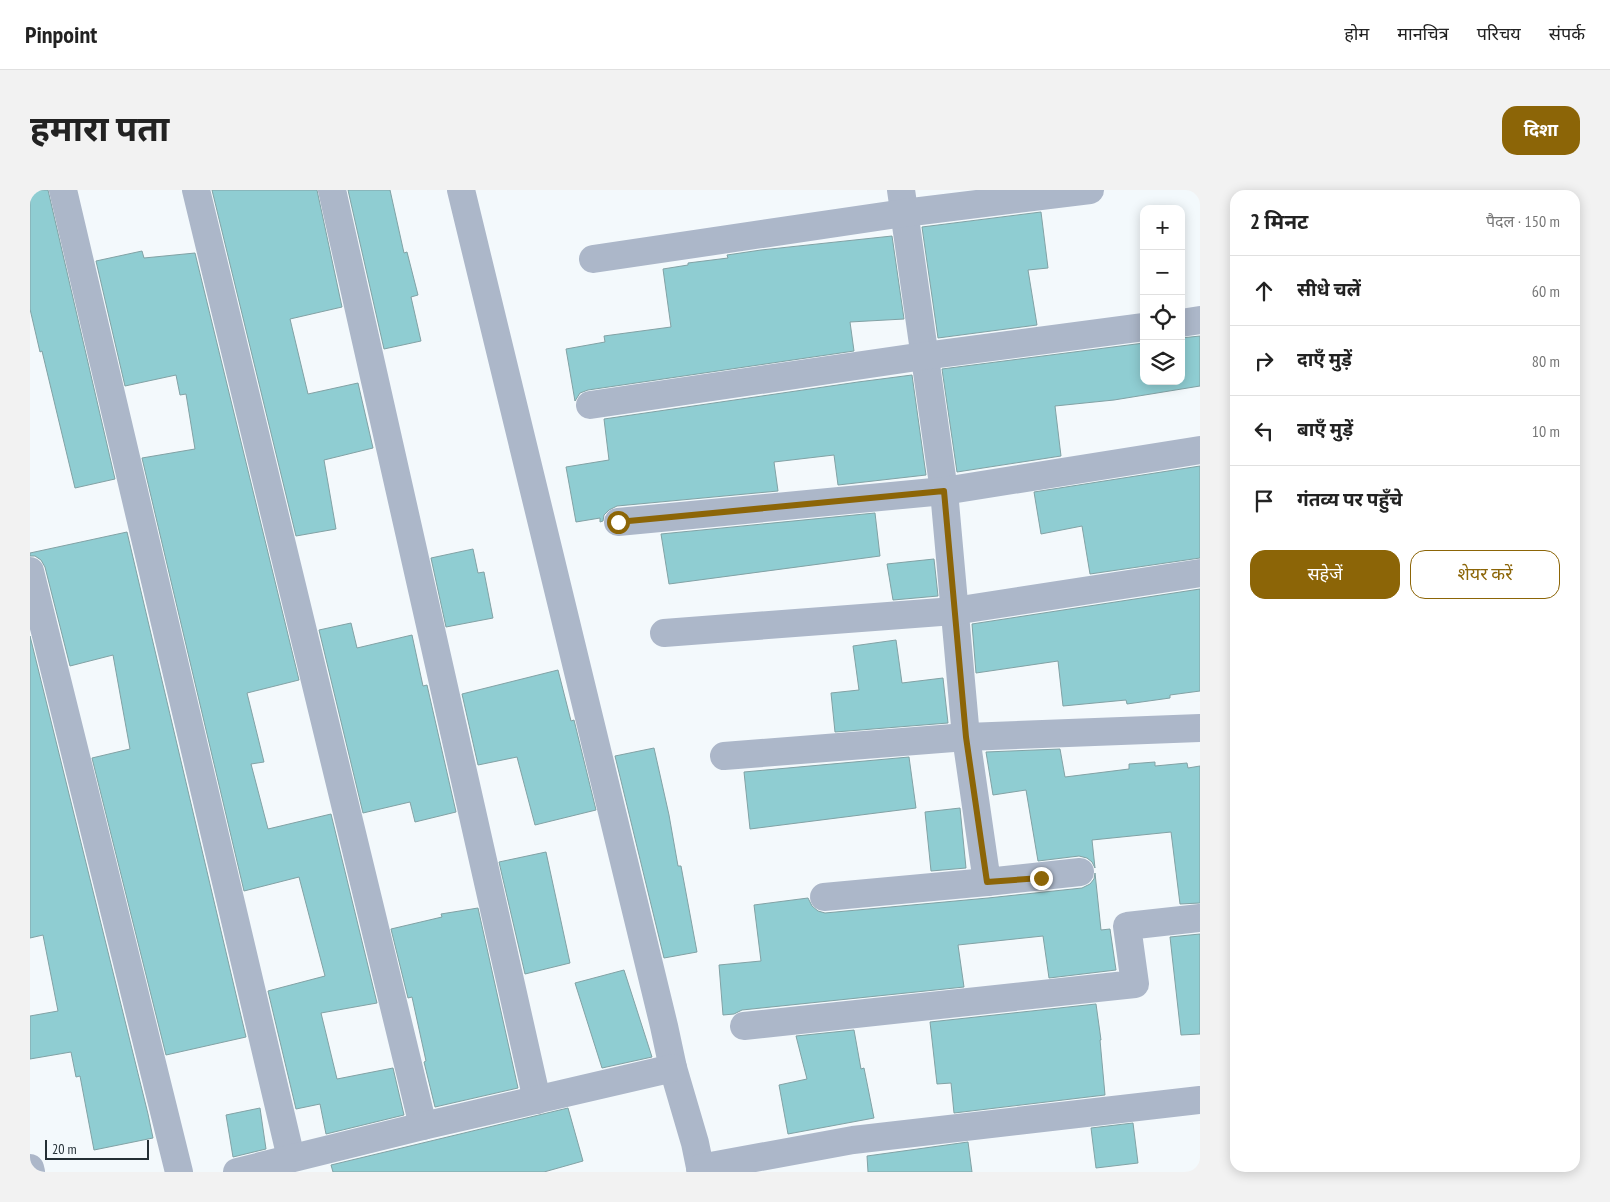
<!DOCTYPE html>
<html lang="hi">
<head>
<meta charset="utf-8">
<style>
	body { margin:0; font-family:"PT Sans Narrow","Noto Sans Devanagari",sans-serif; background:#f2f2f2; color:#222 }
	.controls { position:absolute; right:15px; top:15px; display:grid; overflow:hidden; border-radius:10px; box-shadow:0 2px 12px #0003 }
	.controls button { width:45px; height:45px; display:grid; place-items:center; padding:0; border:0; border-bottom:1px solid #e0e0e0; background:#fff; color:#222; font:25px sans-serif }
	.scale { position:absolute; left:15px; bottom:12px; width:104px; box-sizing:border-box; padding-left:5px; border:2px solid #242f35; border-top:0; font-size:14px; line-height:18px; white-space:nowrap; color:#242f35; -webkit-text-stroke:4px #f3f9fc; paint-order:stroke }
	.stop { position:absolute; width:15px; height:15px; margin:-11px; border:4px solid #8c6507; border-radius:50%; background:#fff }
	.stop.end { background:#8c6507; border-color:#fff; box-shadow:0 1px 5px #0008 }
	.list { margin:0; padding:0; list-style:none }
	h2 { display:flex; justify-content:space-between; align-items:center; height:65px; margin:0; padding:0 20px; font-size:21px }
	h2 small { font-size:16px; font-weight:400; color:#767676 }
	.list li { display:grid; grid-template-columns:32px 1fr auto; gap:15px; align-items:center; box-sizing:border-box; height:70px; padding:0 20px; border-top:1px solid #e0e0e0 }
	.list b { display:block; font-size:19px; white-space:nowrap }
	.list em { font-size:16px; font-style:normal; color:#767676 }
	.actions { display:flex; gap:10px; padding:15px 20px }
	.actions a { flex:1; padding:11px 0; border:1px solid #8c6507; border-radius:15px; text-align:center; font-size:18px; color:#8c6507 }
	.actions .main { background:#8c6507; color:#fff }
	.icon { flex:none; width:28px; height:28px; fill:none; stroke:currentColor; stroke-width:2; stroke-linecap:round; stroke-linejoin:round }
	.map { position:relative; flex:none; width:1170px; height:982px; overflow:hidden; border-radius:15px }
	header { display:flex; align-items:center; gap:30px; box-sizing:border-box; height:70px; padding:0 25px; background:#fff; border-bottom:1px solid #e0e0e0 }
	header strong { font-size:24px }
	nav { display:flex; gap:28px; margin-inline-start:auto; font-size:18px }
	.intro { display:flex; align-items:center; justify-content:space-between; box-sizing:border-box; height:120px; padding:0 30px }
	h1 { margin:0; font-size:35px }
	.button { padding:12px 22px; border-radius:15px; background:#8c6507; color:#fff; font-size:18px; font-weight:700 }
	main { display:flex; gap:30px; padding:0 30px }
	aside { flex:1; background:#fff; border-radius:15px; box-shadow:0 2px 12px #0003 }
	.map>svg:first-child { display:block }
	.building { fill:#8fcdd2; stroke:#82a2a5 }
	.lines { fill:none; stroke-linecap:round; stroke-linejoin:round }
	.street { stroke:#acb7c9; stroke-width:28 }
	.route { stroke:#8c6507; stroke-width:6 }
</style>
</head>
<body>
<header>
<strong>Pinpoint</strong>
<nav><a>होम</a><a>मानचित्र</a><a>परिचय</a><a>संपर्क</a></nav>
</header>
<div class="intro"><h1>हमारा पता</h1><a class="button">दिशा</a></div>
<main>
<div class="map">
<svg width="1170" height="982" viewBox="0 0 1170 982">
	<rect width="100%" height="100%" fill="#f3f9fc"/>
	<g class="building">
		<polygon points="0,0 18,0 85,289 45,298 12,161 10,162 0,119"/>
		<polygon points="182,0 287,0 312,117 260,129 278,204 328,193 343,258 294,270 306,339 266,346"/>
		<polygon points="318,0 360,0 374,63 377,62 388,105 381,107 391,151 354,159"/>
		<polygon points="1011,22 1018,78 998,80 1007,135 908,148 892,37"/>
		<polygon points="862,46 874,129 820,132 824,161 558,200 550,203 545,211 536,159 575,152 574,146 641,137 633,79 658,75 658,73 698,68 697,65 731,60"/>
		<polygon points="112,61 114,68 165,63 269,490 217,503 234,572 221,574 238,639 301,624 347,813 291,823 307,889 363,878 374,925 296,944 290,914 266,919 238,801 295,786 269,687 214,701 112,268 165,259 156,204 150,205 146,185 95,196 66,71"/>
		<polygon points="1170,146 1170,196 1084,210 1025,216 1031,266 927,282 912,179 1114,153 1114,191 1151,191 1151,148"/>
		<polygon points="882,185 896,285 808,295 804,265 744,272 748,301 587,316 579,320 574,325 573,331 570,332 570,328 546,332 536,277 579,270 574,229 828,192"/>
		<polygon points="1170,276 1170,368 1060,384 1052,336 1011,344 1004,302"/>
		<polygon points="845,323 850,366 639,394 631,344"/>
		<polygon points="97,342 216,847 136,865 62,568 100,559 83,465 40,476 15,377 11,370 5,366 0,366 0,363"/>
		<polygon points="443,359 448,383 454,382 463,428 416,437 401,368"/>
		<polygon points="904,369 908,406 863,410 857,374"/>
		<polygon points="1170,399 1170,501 1140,505 1140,508 1097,514 1096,510 1033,516 1028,471 946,483 942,434"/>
		<polygon points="321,433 327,458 382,445 393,496 397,495 426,622 385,632 380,612 333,623 289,440"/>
		<polygon points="0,446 118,924 123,948 64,960 50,886 46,887 41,862 0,869 0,826 28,821 13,745 0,748"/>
		<polygon points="866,450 872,493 913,488 918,533 805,542 801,503 829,500 823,456"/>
		<polygon points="528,480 541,531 544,530 566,620 505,635 487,567 448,575 432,504"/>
		<polygon points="624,558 639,625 648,676 651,676 667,762 634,768 585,566"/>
		<polygon points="1030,559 1035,587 1099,579 1099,574 1125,572 1125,576 1157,573 1158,578 1170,576 1170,713 1150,714 1141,642 1062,650 1065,678 1062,672 1057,668 1049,666 1008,671 996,600 963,605 956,562"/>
		<polygon points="879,567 886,618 720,639 714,582"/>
		<polygon points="930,618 936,678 901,681 895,622"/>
		<polygon points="516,662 540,773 495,784 469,672"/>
		<polygon points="1065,683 1071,740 1080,739 1086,780 1019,788 1013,746 928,755 934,797 712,820 704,824 693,825 689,775 731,771 724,715 778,708 782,716 788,721 795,723 958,708 1052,698 1060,694 1064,689"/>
		<polygon points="448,718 488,898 405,917 394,872 396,871 382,807 378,808 361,739 412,727 411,724"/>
		<polygon points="1170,744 1170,844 1151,845 1140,747"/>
		<polygon points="594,780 622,867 572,878 545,793"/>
		<polygon points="1066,814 1071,850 1070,850 1075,905 924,923 921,893 907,894 900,832"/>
		<polygon points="824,840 831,879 834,878 844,928 758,944 749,895 777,889 766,846"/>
		<polygon points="230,918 236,959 203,967 196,925"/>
		<polygon points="538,918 553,971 514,982 303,982 301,975"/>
		<polygon points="1103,933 1108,973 1066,978 1061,938"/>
		<polygon points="938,952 942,982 838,982 837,966"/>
	</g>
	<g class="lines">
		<g class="street">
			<polyline points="33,0 261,968"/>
			<polyline points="166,0 393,936"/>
			<polyline points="302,0 507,910"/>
			<polyline points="431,0 634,836 643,878 665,953 671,982"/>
			<polyline points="871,0 914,301 936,547 957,692 1050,682"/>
			<polyline points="563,69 874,23 1060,0"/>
			<polyline points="1151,133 1170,130"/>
			<polyline points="560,215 894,166 1114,137"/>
			<polyline points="588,332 914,301 1170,260"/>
			<polyline points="0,381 149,982"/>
			<polyline points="634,443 924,421 1170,383"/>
			<polyline points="694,566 936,547 1170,538"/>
			<polyline points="794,707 957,692"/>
			<polyline points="714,836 1105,794 1097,736 1170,728"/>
			<polyline points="0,978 1,982"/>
			<polyline points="670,978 823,950 1170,910"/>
			<polyline points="207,982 393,936 643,878"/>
		</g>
	</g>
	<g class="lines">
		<polyline class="route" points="588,332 914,301 936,547 957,692 1011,688"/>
	</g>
</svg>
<div class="controls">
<button>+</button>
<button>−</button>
<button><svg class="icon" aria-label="locate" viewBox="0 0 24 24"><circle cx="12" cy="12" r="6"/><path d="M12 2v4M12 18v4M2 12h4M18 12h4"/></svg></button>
<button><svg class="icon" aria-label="layers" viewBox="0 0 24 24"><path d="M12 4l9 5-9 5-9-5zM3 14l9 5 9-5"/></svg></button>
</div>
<div class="scale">20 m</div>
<div class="stop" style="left:588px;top:332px"></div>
<div class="stop end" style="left:1011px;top:688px"></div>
</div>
<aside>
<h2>2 मिनट<small>पैदल · 150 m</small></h2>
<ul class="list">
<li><svg class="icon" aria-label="ahead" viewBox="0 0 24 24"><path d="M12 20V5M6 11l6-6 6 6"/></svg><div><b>सीधे चलें</b></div><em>60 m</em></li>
<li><svg class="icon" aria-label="right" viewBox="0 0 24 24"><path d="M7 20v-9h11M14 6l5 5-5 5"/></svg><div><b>दाएँ मुड़ें</b></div><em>80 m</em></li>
<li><svg class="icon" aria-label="left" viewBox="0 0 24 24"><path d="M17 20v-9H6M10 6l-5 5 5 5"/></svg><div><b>बाएँ मुड़ें</b></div><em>10 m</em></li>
<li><svg class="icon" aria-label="arrive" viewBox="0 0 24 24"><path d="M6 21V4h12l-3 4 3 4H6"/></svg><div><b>गंतव्य पर पहुँचे</b></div></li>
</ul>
<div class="actions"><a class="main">सहेजें</a><a>शेयर करें</a></div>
</aside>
</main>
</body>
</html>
